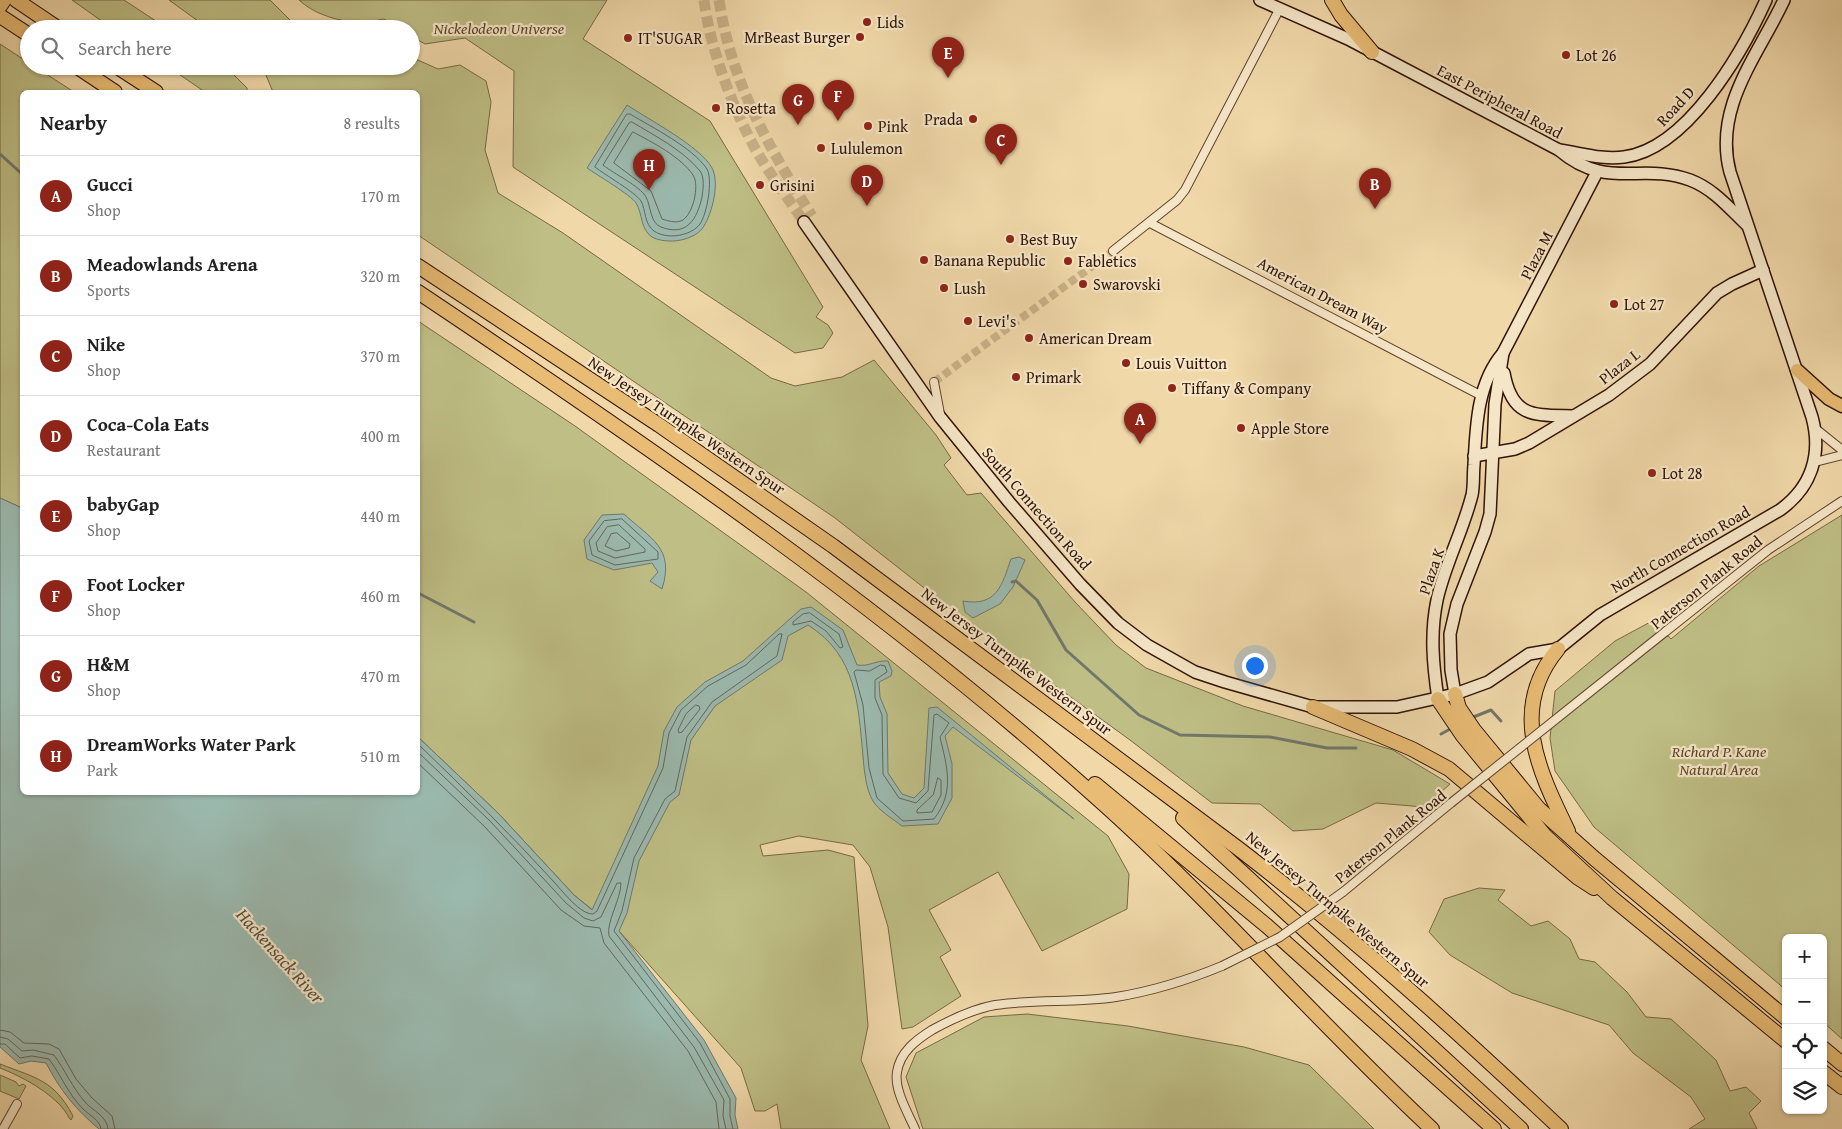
<!DOCTYPE html>
<html lang="en">
<head>
<meta charset="utf-8">
<style>
	body { margin:0; font-family:"Gentium Book Plus",serif; background:#f6f6f6; color:#222 }
	.controls { position:absolute; right:15px; bottom:15px; display:grid; overflow:hidden; border-radius:8px; box-shadow:0 1px 4px #0004 }
	.controls button { width:45px; height:45px; display:grid; place-items:center; padding:0; border:0; border-bottom:1px solid #e0e0e0; background:#fff; color:#222; font:25px sans-serif }
	.you { position:absolute; left:1254px; top:665px; width:18px; height:18px; margin:-12px; border:4px solid #fff; border-radius:50%; background:#1a73e8; box-shadow:0 0 0 8px #1a73e833 }
	.badge { display:grid; place-items:center; width:32px; height:32px; border-radius:50%; background:#8f2418; color:#fff; font-size:16px; font-weight:700 }
	.pin { position:absolute; translate:-50% -41px; filter:drop-shadow(0 1px 2px #0008) }
	.pin::after { content:''; position:absolute; top:26px; width:18px; height:15px; background:inherit; clip-path:polygon(0 0,100% 0,50% 100%) }
	.list { margin:0; padding:0; list-style:none }
	h2 { display:flex; justify-content:space-between; align-items:center; height:65px; margin:0; padding:0 20px; font-size:21px }
	h2 small { font-size:16px; font-weight:400; color:#767676 }
	.list li { display:grid; grid-template-columns:32px 1fr auto; gap:15px; align-items:center; box-sizing:border-box; height:80px; padding:0 20px; border-top:1px solid #e0e0e0 }
	.list b { display:block; font-size:19px; white-space:nowrap }
	.list p { margin:0; font-size:16px; white-space:nowrap; color:#767676 }
	.list em { font-size:16px; font-style:normal; color:#767676 }
	.icon { flex:none; width:28px; height:28px; fill:none; stroke:currentColor; stroke-width:2; stroke-linecap:round; stroke-linejoin:round }
	.map { position:relative; flex:none; width:1842px; height:1129px; overflow:hidden }
	.search { position:absolute; background:#fff; box-shadow:0 1px 4px #0004; left:20px; top:20px; width:400px; height:55px; display:flex; align-items:center; gap:12px; box-sizing:border-box; padding:0 18px; border-radius:28px; color:#767676; font-size:19px }
	.panel { position:absolute; background:#fff; box-shadow:0 1px 4px #0004; left:20px; top:90px; width:400px; height:705px; border-radius:8px }
	.map>svg:first-child { display:block }
	.green { fill:#bebe85; stroke:#786846 }
	.water { fill:#9bb9ae; stroke:#71776b }
	.lines { fill:none; stroke-linecap:round; stroke-linejoin:round }
	.shore { stroke:#66665a; stroke-width:1 }
	.stream { stroke:#71776b; stroke-width:3 }
	.street-tunnel { stroke:#cab188; stroke-width:8; stroke-dasharray:8 4; stroke-linecap:butt }
	.secondary-tunnel { stroke:#cab188; stroke-width:11; stroke-dasharray:11 5.5; stroke-linecap:butt }
	.street-casing { stroke:#61442f; stroke-width:10 }
	.secondary-casing { stroke:#311306; stroke-width:14 }
	.primary-casing { stroke:#311306; stroke-width:15 }
	.highway-casing { stroke:#311306; stroke-width:16 }
	.street { stroke:#f5e6c7; stroke-width:8 }
	.secondary { stroke:#f5e6c7; stroke-width:11 }
	.primary { stroke:#e8bc74; stroke-width:12 }
	.highway { stroke:#e8bc74; stroke-width:14 }
	.street-bridge-casing { stroke:#61442f; stroke-width:10; stroke-linecap:butt }
	.street-bridge { stroke:#f5e6c7; stroke-width:8 }
	.poi-dot { fill:#8f2418; stroke:#f5e6c7; stroke-width:2 }
	.labels { text-anchor:middle; stroke-width:4.5; stroke-linejoin:round; paint-order:stroke }
	.poi-label { font-size:16px; fill:#311306; stroke:#f5e6c7; text-anchor:start }
	.park-label { font-size:16px; font-style:italic; fill:#5b462c; stroke:#f5e6c7 }
	.street-label { font-size:16px; fill:#311306; stroke:#f5e6c7 }
	.water-label { font-size:18px; font-style:italic; fill:#564d41; stroke:#f5e6c7 }
</style>
</head>
<body>
<div class="map">
<svg width="1842" height="1129" viewBox="0 0 1842 1129">
	<rect width="100%" height="100%" fill="#f0d8a9"/>
	<filter id="stains"><feTurbulence type="fractalNoise" baseFrequency=".004" numOctaves="4"/><feColorMatrix values="0 0 0 0 .2 0 0 0 0 .09 0 0 0 0 .02 0 0 0 .5 -.17"/></filter>
	<radialGradient id="worn" r=".72"><stop offset=".6" stop-color="#630" stop-opacity="0"/><stop offset="1" stop-color="#630" stop-opacity=".3"/></radialGradient>
	<g class="green">
		<polygon points="72,0 124,0 168,29 113,29"/>
		<polygon points="169,0 270,0 299,29 209,29"/>
		<path d="M299 0H607L583 39 710 121 823 307 816 317 828 325 833 333 823 348 795 353 792 351 513 167 514 71 465 38 425 44 411 36V29H400L384 19 352 25 351 22C332 19 313 13 299 0Z"/>
		<polygon points="0,44 29,63 29,66 34,66 74,92 22,92 22,508 0,498"/>
		<polygon points="411,57 438,69 460,65 486,81 491,102 485,150 498,193 563,233 771,378 795,386 842,377 874,360 936,435 951,458 944,465 967,495 981,493 1075,602 1116,645 1146,668 1243,706 1393,750 1450,784 1424,807 1376,803 1323,829 1293,831 1260,804 1212,803 1130,740 974,627 835,518 418,235 418,92 273,92 263,68 260,66 411,66"/>
		<polygon points="167,66 225,66 247,88 247,92 205,92"/>
		<polygon points="418,321 575,426 806,592 1108,836 1129,874 1127,909 1042,951 998,872 929,910 951,950 940,957 961,996 913,1027 902,1029 888,927 870,867 853,845 799,836 760,845 763,856 828,850 854,857 868,1026 861,1060 890,1129 781,1129 777,1104 765,1111 755,1111 741,1068 619,931 574,895 498,813 418,737"/>
		<polygon points="1842,515 1842,1039 1823,1022 1823,938 1786,938 1786,990 1594,827 1555,771 1550,738 1555,691 1615,641 1654,620 1671,639 1759,566"/>
		<polygon points="1479,888 1505,890 1498,900 1531,926 1548,921 1570,939 1579,959 1595,962 1627,992 1646,1017 1671,1019 1716,1060 1730,1091 1746,1087 1761,1101 1749,1113 1757,1129 1689,1129 1705,1119 1691,1097 1633,1053 1609,1025 1512,993 1450,955 1429,932 1444,899"/>
		<polygon points="1027,1014 1128,1026 1244,1047 1309,1065 1374,1129 923,1129 906,1077 916,1053 984,1017"/>
		<path d="M0 1064C36 1078 54 1080 73 1116L71 1120C68 1117 67 1114 65 1111 51 1092 21 1076 0 1068Z"/>
		<polygon points="0,1075 16,1082 19,1086 23,1084 26,1086 19,1099 0,1091"/>
	</g>
	<g class="water">
		<path d="M627 105C648 119 701 147 712 168 720 183 712 213 704 226 695 241 667 245 652 237 640 229 643 214 636 203 631 195 597 175 587 168Z"/>
		<path d="M0 498 22 508V792H418V737L498 813 574 895 592 910 658 766 664 731 677 707 705 682 743 661 801 609 811 607 843 630 857 665C869 667 876 660 888 661L892 671 891 676 879 682 880 697 887 714 888 773 902 794 914 798 924 788 929 708 937 707 1074 819 953 727 945 736 952 764V798L938 824 902 826C893 819 878 810 873 801 866 790 864 769 863 756 858 704 857 656 808 625L788 636 782 660 715 706 691 740 679 795 670 802 639 861 627 913 619 931 704 1040 736 1098 735 1115 738 1129H99C75 1109 60 1090 46 1063L31 1061 19 1064 0 1047Z"/>
		<path d="M624 514C651 539 675 548 662 589L650 581 658 572 652 563 614 570 587 559 584 540 602 515Z"/>
		<path d="M1019 557 1025 560 1013 587 1000 604 973 618 965 612 963 601C997 607 1002 585 1011 559Z"/>
	</g>
	<g class="lines">
		<g class="shore">
			<path d="M627 114H630C653 128 692 147 707 169 713 180 707 214 700 224 691 236 667 240 654 231 644 224 646 210 641 201 635 192 605 175 595 167Z"/>
			<path d="M632 122C655 136 683 150 700 171 705 178 703 189 702 197 697 219 687 237 661 227 650 223 651 206 646 197 640 186 614 174 603 165L629 123Z"/>
			<path d="M633 132C652 142 681 157 693 175 700 185 693 216 681 221 675 223 668 221 662 219L651 191 614 163Z"/>
			<polygon points="622,519 658,552 658,559 615,565 592,555 589,541 604,521"/>
			<polygon points="619,525 645,549 645,552 615,558 598,551 596,543 607,527"/>
			<polygon points="617,533 630,544 629,548 616,551 605,546 611,534"/>
			<polygon points="810,613 839,634 843,647 840,648 826,631 811,621 793,625 793,622 803,614"/>
			<path d="M881 665 885 666 887 672 875 680V698L882 715 883 774 899 798 916 803 928 791 934 715 937 714 949 723 940 737C947 767 955 792 934 819L903 821 877 798 869 768 863 705 854 672 856 670 869 671Z"/>
			<polygon points="696,705 699,706 700,709 682,732 679,733 678,730 686,714"/>
			<path d="M418 744C465 789 511 835 555 883 564 893 580 914 593 914L597 911 663 768 669 733 681 710 708 686 746 665 779 634H782L777 656 712 702 687 737 675 791 665 799 634 858 622 911 614 931 700 1043 730 1099V1116L733 1129"/>
			<path d="M418 752 490 821 566 903 584 918 593 921 601 917 617 883H621C621 899 606 922 609 936L694 1047 724 1100 723 1116 726 1129"/>
			<polyline points="418,763 485,827 561,910 584,926 600,928 604,943 688,1051 716,1102 719,1129"/>
			<polygon points="938,778 941,780 941,795 932,812 917,813 917,810 933,795"/>
			<polyline points="0,1030 10,1032 24,1043 49,1044 59,1049 76,1079 92,1098 112,1116 115,1129"/>
			<path d="M0 1037 8 1039 22 1051 33 1050 54 1055C65 1070 72 1087 85 1102 93 1111 107 1116 108 1129"/>
			<path d="M0 1044H5L20 1058 32 1056 49 1059C61 1075 68 1094 83 1109 89 1115 100 1120 101 1129"/>
		</g>
		<g class="stream">
			<polyline points="0,154 22,174"/>
			<polyline points="1012,582 1016,581 1037,600 1066,650 1139,715 1180,735 1270,737 1327,748 1356,748"/>
			<polyline points="418,593 474,622"/>
			<polyline points="1471,718 1491,710 1501,721"/>
			<polyline points="1441,734 1452,728"/>
		</g>
		<polyline class="street-tunnel" points="934,382 1113,251"/>
		<g class="secondary-tunnel">
			<path d="M704 0C710 49 733 109 757 152 771 176 788 198 804 222"/>
			<path d="M719 0C731 82 769 148 812 216"/>
		</g>
		<defs>
			<g id="street">
				<polyline points="1150,223 1482,396"/>
				<polyline points="1113,251 1177,200 1185,190 1280,8"/>
				<polyline points="934,382 940,414"/>
				<polyline points="1816,429 1842,450"/>
				<polyline points="1815,462 1842,455"/>
				<polyline points="1665,632 1768,550 1842,501"/>
				<polyline points="1343,892 1451,803"/>
				<polyline points="3,1129 17,1104"/>
				<path d="M915 1129C908 1113 894 1090 897 1072 900 1052 916 1040 932 1030 952 1019 973 1009 995 1005 1035 999 1076 1003 1116 997 1153 991 1188 980 1222 966"/>
			</g>
			<g id="secondary">
				<path d="M1260 0 1348 39 1559 150C1607 191 1640 162 1690 180 1714 189 1730 209 1747 225"/>
				<path d="M1559 150C1581 153 1602 160 1624 157 1687 149 1742 53 1766 0"/>
				<path d="M804 222 940 417 1009 502 1080 584 1118 623 1147 645 1195 672 1225 682 1313 707H1397L1455 694 1488 682 1529 654 1558 649 1600 615 1780 510C1812 487 1822 454 1812 417L1730 172C1713 107 1758 56 1784 0"/>
				<path d="M1504 373C1512 418 1534 415 1573 416"/>
				<polyline points="1474,456 1515,449 1529,443 1609,395 1650,364 1717,293 1732,284 1763,270"/>
				<polyline points="1455,694 1451,670 1450,634 1457,604 1485,532 1490,514 1495,404 1503,353"/>
				<path d="M1438 699C1433 665 1430 634 1437 600 1445 564 1463 531 1472 495 1474 486 1473 475 1474 465 1476 427 1477 383 1503 353L1597 172"/>
			</g>
			<polyline id="primary" points="1797,370 1829,399 1842,406"/>
			<g id="highway">
				<polyline points="16,0 59,29"/>
				<polyline points="1332,0 1341,15 1372,52"/>
				<polyline points="0,6 4,0"/>
				<polyline points="0,16 29,35"/>
				<polyline points="76,66 115,92"/>
				<polyline points="116,66 156,92"/>
				<path d="M418 266 659 425 833 546 1239 849C1352 936 1457 1031 1561 1129"/>
				<path d="M418 292C653 449 886 609 1097 798 1215 903 1317 1022 1432 1129"/>
				<path d="M1558 649C1508 709 1539 771 1568 831"/>
				<polyline points="1455,694 1459,708 1474,730 1539,809 1595,859 1786,1018"/>
				<polyline points="1438,699 1463,736 1545,836 1612,898 1786,1041"/>
				<polyline points="1313,707 1412,749 1449,769 1577,877 1594,888"/>
				<polyline points="1095,784 1267,926 1494,1129"/>
				<polyline points="1183,818 1521,1129"/>
				<polyline points="1823,1048 1842,1064"/>
				<polyline points="1823,1072 1842,1087"/>
			</g>
		</defs>
		<use href="#street" class="street-casing"/>
		<use href="#secondary" class="secondary-casing"/>
		<use href="#primary" class="primary-casing"/>
		<use href="#highway" class="highway-casing"/>
		<use href="#street" class="street"/>
		<use href="#secondary" class="secondary"/>
		<use href="#primary" class="primary"/>
		<use href="#highway" class="highway"/>
		<defs>
			<g id="street-bridge">
				<polyline points="1451,803 1665,632"/>
				<polyline points="1222,966 1280,937 1343,892"/>
			</g>
		</defs>
		<use href="#street-bridge" class="street-bridge-casing"/>
		<use href="#street-bridge" class="street-bridge"/>
	</g>
	<g class="poi-dot">
		<circle cx="867" cy="22" r="5"/>
		<circle cx="860" cy="37" r="5"/>
		<circle cx="628" cy="38" r="5"/>
		<circle cx="1566" cy="55" r="5"/>
		<circle cx="716" cy="108" r="5"/>
		<circle cx="973" cy="119" r="5"/>
		<circle cx="868" cy="126" r="5"/>
		<circle cx="821" cy="148" r="5"/>
		<circle cx="760" cy="185" r="5"/>
		<circle cx="1010" cy="239" r="5"/>
		<circle cx="924" cy="260" r="5"/>
		<circle cx="1068" cy="261" r="5"/>
		<circle cx="1083" cy="284" r="5"/>
		<circle cx="944" cy="288" r="5"/>
		<circle cx="1614" cy="304" r="5"/>
		<circle cx="968" cy="321" r="5"/>
		<circle cx="1029" cy="338" r="5"/>
		<circle cx="1126" cy="363" r="5"/>
		<circle cx="1016" cy="377" r="5"/>
		<circle cx="1172" cy="388" r="5"/>
		<circle cx="1241" cy="428" r="5"/>
		<circle cx="1652" cy="473" r="5"/>
	</g>
	<g class="labels">
		<g class="poi-label">
			<text x="877" y="28">Lids</text>
			<text x="850" y="43" text-anchor="end">MrBeast Burger</text>
			<text x="638" y="44">IT'SUGAR</text>
			<text x="1576" y="61">Lot 26</text>
			<text x="726" y="114">Rosetta</text>
			<text x="963" y="125" text-anchor="end">Prada</text>
			<text x="878" y="132">Pink</text>
			<text x="831" y="154">Lululemon</text>
			<text x="770" y="191">Grisini</text>
			<text x="1020" y="245">Best Buy</text>
			<text x="934" y="266">Banana Republic</text>
			<text x="1078" y="267">Fabletics</text>
			<text x="1093" y="290">Swarovski</text>
			<text x="954" y="294">Lush</text>
			<text x="1624" y="310">Lot 27</text>
			<text x="978" y="327">Levi's</text>
			<text x="1039" y="344">American Dream</text>
			<text x="1136" y="369">Louis Vuitton</text>
			<text x="1026" y="383">Primark</text>
			<text x="1182" y="394">Tiffany &amp; Company</text>
			<text x="1251" y="434">Apple Store</text>
			<text x="1662" y="479">Lot 28</text>
		</g>
		<g class="park-label">
			<text x="499" y="34">Nickelodeon Universe</text>
			<text x="1719" y="757">Richard P. Kane<tspan x="1719" dy="18">Natural Area</tspan></text>
		</g>
		<g class="street-label">
			<text transform="translate(1500 101) rotate(28)" y="6">East Peripheral Road</text>
			<text transform="translate(1675 106) rotate(-47)" y="6">Road D</text>
			<text transform="translate(1536 255) rotate(-63)" y="6">Plaza M</text>
			<text transform="translate(1323 295) rotate(28)" y="6">American Dream Way</text>
			<text transform="translate(1619 366) rotate(-38)" y="6">Plaza L</text>
			<text transform="translate(687 425) rotate(34)" y="6">New Jersey Turnpike Western Spur</text>
			<text transform="translate(1037 508) rotate(49)" y="6">South Connection Road</text>
			<text transform="translate(1680 549) rotate(-30)" y="6">North Connection Road</text>
			<text transform="translate(1431 571) rotate(-71)" y="6">Plaza K</text>
			<text transform="translate(1706 582) rotate(-39)" y="6">Paterson Plank Road</text>
			<text transform="translate(1017 661) rotate(37)" y="6">New Jersey Turnpike Western Spur</text>
			<text transform="translate(1390 836) rotate(-39)" y="6">Paterson Plank Road</text>
			<text transform="translate(1338 909) rotate(40)" y="6">New Jersey Turnpike Western Spur</text>
		</g>
		<g class="water-label">
			<text transform="translate(280 956) rotate(48)" y="6">Hackensack River</text>
		</g>
	</g>
	<rect width="100%" height="100%" filter="url(#stains)"/>
	<rect width="100%" height="100%" fill="url(#worn)"/>
</svg>
<div class="controls">
<button>+</button>
<button>−</button>
<button><svg class="icon" aria-label="locate" viewBox="0 0 24 24"><circle cx="12" cy="12" r="6"/><path d="M12 2v4M12 18v4M2 12h4M18 12h4"/></svg></button>
<button><svg class="icon" aria-label="layers" viewBox="0 0 24 24"><path d="M12 4l9 5-9 5-9-5zM3 14l9 5 9-5"/></svg></button>
</div>
<div class="you"></div>
<div class="pin badge" style="left:1140px;top:444px">A</div>
<div class="pin badge" style="left:1375px;top:209px">B</div>
<div class="pin badge" style="left:1001px;top:165px">C</div>
<div class="pin badge" style="left:867px;top:206px">D</div>
<div class="pin badge" style="left:948px;top:78px">E</div>
<div class="pin badge" style="left:838px;top:121px">F</div>
<div class="pin badge" style="left:798px;top:125px">G</div>
<div class="pin badge" style="left:649px;top:190px">H</div>
<div class="search"><svg class="icon" aria-label="search" viewBox="0 0 24 24"><circle cx="10" cy="10" r="6"/><path d="M15 15l6 6"/></svg>Search here</div>
<section class="panel">
<h2>Nearby<small>8 results</small></h2>
<ul class="list">
<li><span class="badge">A</span><div><b>Gucci</b><p>Shop</p></div><em>170 m</em></li>
<li><span class="badge">B</span><div><b>Meadowlands Arena</b><p>Sports</p></div><em>320 m</em></li>
<li><span class="badge">C</span><div><b>Nike</b><p>Shop</p></div><em>370 m</em></li>
<li><span class="badge">D</span><div><b>Coca-Cola Eats</b><p>Restaurant</p></div><em>400 m</em></li>
<li><span class="badge">E</span><div><b>babyGap</b><p>Shop</p></div><em>440 m</em></li>
<li><span class="badge">F</span><div><b>Foot Locker</b><p>Shop</p></div><em>460 m</em></li>
<li><span class="badge">G</span><div><b>H&amp;M</b><p>Shop</p></div><em>470 m</em></li>
<li><span class="badge">H</span><div><b>DreamWorks Water Park</b><p>Park</p></div><em>510 m</em></li>
</ul>
</section>
</div>
</body>
</html>
